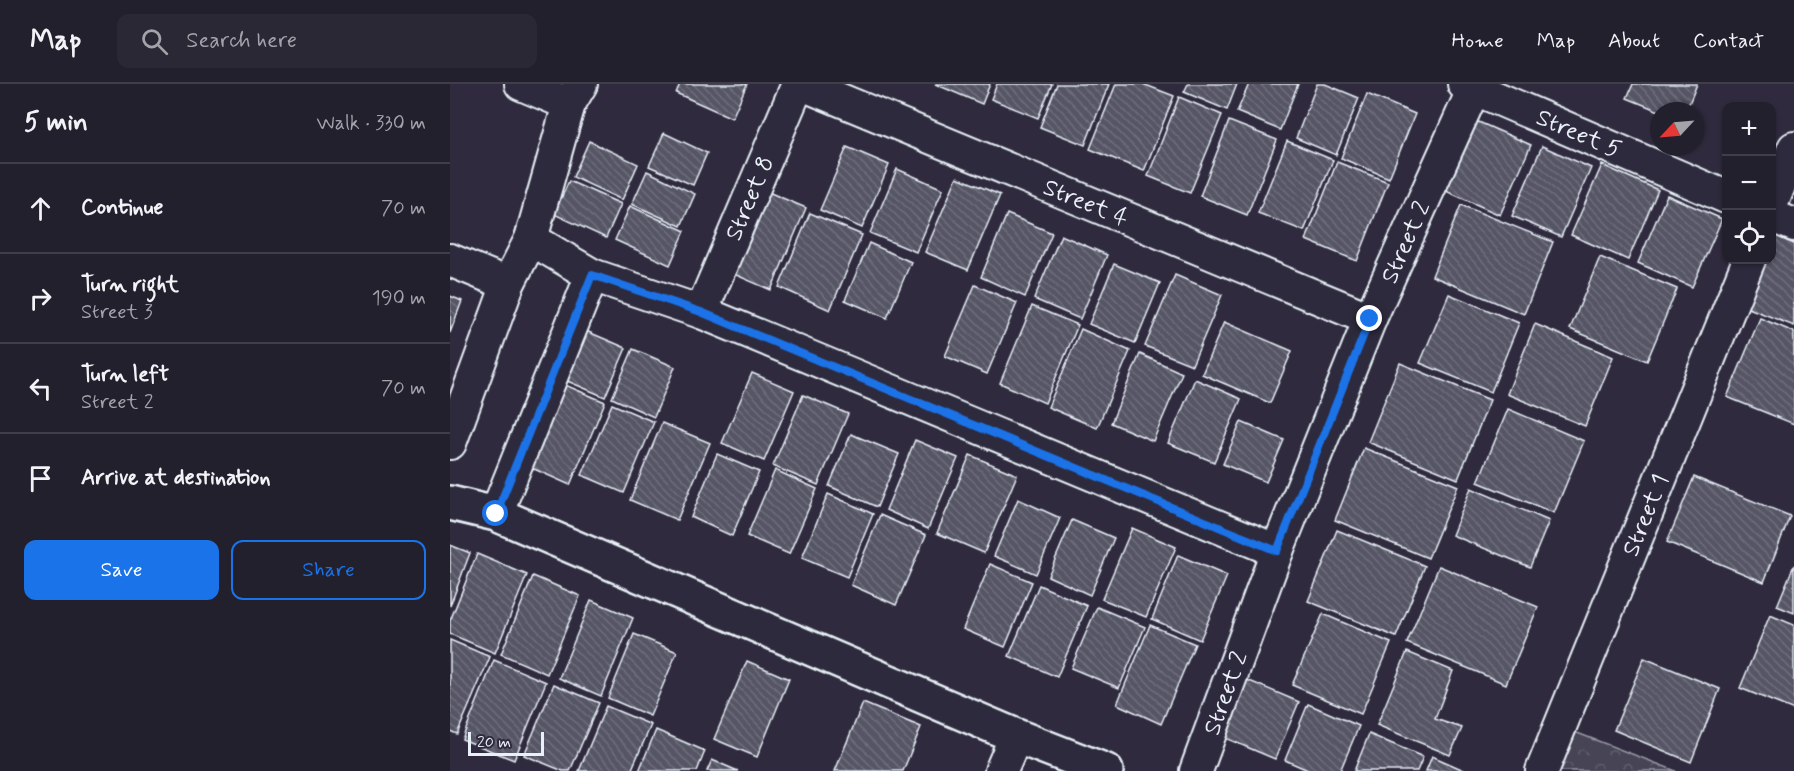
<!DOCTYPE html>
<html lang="en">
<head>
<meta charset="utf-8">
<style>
	body { margin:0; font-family:Mynerve,sans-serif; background:#2b2836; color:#f1f3f6 }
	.controls { position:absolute; right:18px; top:18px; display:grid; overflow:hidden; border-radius:12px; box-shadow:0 2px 4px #0004 }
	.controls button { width:54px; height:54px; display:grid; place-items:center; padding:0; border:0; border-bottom:2px solid #403e4a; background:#23202e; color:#f1f3f6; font:30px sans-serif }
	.compass { position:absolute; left:1200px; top:18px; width:54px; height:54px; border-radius:50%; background:#23202e; box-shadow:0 2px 4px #0004; rotate:244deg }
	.scale { position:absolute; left:18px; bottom:15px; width:76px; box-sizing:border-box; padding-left:6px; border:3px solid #e8f1f8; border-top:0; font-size:16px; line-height:21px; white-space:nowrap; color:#e8f1f8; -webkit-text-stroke:4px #2f2a3d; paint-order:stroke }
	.stop { position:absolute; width:18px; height:18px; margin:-14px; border:4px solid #1a73e8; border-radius:50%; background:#fff }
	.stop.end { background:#1a73e8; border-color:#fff; box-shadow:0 2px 6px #0008 }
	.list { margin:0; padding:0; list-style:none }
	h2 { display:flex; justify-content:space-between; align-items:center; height:78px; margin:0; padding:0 24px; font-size:26px }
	h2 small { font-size:20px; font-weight:400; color:#a3a3aa }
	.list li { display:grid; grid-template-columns:39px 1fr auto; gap:18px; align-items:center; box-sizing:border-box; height:90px; padding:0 24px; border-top:2px solid #403e4a }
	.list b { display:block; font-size:22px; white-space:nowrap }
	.list p { margin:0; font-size:20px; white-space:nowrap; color:#a3a3aa }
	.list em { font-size:20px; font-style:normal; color:#a3a3aa }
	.actions { display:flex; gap:12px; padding:18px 24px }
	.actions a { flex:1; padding:14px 0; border:2px solid #1a73e8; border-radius:12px; text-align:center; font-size:21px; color:#1a73e8 }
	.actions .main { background:#1a73e8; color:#fff }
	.icon { flex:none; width:33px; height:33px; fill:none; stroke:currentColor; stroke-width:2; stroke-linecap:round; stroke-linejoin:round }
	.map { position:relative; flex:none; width:1344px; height:687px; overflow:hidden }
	header { display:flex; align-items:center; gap:36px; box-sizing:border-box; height:84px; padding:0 30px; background:#23202e; border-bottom:2px solid #403e4a }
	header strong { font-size:28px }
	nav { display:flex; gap:33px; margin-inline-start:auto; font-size:21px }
	.search { width:420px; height:54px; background:#2b2836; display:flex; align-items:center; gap:15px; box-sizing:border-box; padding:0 21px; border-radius:12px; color:#a3a3aa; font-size:22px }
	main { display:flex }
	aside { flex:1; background:#23202e }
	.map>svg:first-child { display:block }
	.park { fill:url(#park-crowns); stroke:#979aa6; stroke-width:1.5 }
	.building { fill:url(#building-back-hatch); stroke:#e8f1f8; stroke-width:1.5 }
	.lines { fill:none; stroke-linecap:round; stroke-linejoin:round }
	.street-casing { stroke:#e8f1f8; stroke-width:36 }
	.secondary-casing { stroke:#e8f1f8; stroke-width:38 }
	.street { stroke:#2f2a3d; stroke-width:32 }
	.secondary { stroke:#2f2a3d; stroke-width:33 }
	.route { stroke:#1a73e8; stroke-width:8 }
	.labels { text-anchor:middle; stroke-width:5; stroke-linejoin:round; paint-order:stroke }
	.street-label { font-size:24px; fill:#e8f1f8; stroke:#2f2a3d }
</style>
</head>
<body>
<header>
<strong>Map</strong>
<div class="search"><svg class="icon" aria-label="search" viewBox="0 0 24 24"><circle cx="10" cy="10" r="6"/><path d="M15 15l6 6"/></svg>Search here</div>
<nav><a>Home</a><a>Map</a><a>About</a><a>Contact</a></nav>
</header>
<main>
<aside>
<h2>5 min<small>Walk · 330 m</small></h2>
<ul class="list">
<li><svg class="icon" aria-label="ahead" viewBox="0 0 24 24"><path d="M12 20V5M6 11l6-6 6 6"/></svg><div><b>Continue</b></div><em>70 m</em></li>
<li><svg class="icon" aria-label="right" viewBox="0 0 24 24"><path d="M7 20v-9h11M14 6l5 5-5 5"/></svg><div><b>Turn right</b><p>Street 3</p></div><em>190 m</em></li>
<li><svg class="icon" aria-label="left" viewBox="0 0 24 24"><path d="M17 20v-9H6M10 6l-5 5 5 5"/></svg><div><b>Turn left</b><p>Street 2</p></div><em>70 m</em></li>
<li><svg class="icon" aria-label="arrive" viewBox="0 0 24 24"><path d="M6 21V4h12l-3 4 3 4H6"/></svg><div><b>Arrive at destination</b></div></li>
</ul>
<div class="actions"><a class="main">Save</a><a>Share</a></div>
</aside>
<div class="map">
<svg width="1344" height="687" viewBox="0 0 1344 687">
	<defs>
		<pattern id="park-crowns" width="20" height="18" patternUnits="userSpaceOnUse" patternTransform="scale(1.5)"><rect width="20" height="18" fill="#464455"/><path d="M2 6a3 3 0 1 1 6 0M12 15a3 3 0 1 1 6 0" fill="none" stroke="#615f6e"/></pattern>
		<pattern id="building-back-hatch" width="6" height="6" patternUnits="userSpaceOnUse" patternTransform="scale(1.5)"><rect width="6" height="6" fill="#575565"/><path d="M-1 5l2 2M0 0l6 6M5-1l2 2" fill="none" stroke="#6f6e7c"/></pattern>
	</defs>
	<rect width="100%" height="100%" fill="#2f2a3d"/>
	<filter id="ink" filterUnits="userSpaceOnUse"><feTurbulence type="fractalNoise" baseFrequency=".0167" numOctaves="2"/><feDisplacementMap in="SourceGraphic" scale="12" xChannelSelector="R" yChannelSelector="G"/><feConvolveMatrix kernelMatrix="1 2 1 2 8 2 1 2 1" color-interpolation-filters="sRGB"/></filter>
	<g filter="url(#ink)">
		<polygon class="park" points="1122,647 1226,687 1107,687"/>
		<g class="building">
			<polygon points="230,0 297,0 282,34 226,9"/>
			<polygon points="485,0 540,0 532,20"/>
			<polygon points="547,0 602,0 588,34 541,15"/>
			<polygon points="607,0 659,0 635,61 590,43"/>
			<polygon points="666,0 693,0 724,12 694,87 640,65"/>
			<polygon points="738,0 787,0 777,26 734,8"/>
			<polygon points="799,0 848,0 830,46 787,28"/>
			<polygon points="867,0 875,0 909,14 886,71 846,54"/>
			<polygon points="1183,0 1247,0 1236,27 1209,27 1177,14"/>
			<polygon points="917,10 965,30 939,94 891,74"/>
			<polygon points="729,13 772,31 740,109 698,92"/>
			<polygon points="1024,36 1081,61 1050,131 994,106"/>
			<polygon points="779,37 827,56 797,131 750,112"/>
			<polygon points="214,49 257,69 243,101 199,82"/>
			<polygon points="139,57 188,80 172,116 123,93"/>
			<polygon points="837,57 883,76 854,147 808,129"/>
			<polygon points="1092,62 1141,84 1111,153 1062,132"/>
			<polygon points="397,63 439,81 412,144 370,126"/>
			<polygon points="887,78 938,98 907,177 856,156"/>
			<polygon points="1152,81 1208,106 1178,176 1121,151"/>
			<polygon points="447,85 493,105 466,168 420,149"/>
			<polygon points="197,87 245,110 231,142 182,120"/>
			<polygon points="507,93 550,111 518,186 475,168"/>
			<polygon points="119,97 171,120 156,154 104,130"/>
			<polygon points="311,105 356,124 321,206 277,187"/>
			<polygon points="1217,111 1272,135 1242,203 1188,179"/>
			<polygon points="1011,121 1103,158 1074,230 982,192"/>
			<polygon points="180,122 235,147 220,181 165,156"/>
			<polygon points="360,129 412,151 380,226 329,203"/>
			<polygon points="557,130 602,149 575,213 531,193"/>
			<polygon points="1322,150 1344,160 1344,242 1291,221 1310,176 1322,176"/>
			<polygon points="611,151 657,171 630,235 584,215"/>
			<polygon points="419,159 461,178 437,234 395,216"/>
			<polygon points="1150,173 1227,205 1197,277 1120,245"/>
			<polygon points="664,180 710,199 685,259 639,240"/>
			<polygon points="725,191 772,211 742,281 695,262"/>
			<polygon points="525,201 567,219 537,290 495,272"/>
			<polygon points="999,210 1069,239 1041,308 970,279"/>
			<polygon points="0,212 12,217 0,249"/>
			<polygon points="582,222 628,241 595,319 550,299"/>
			<polygon points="1310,234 1344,248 1344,340 1277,313"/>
			<polygon points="774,238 842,267 820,319 752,290"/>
			<polygon points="1085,240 1163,273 1135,342 1057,310"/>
			<polygon points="129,244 176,264 155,313 108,293"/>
			<polygon points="631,245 680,267 647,344 598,323"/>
			<polygon points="183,265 225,283 204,333 162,314"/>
			<polygon points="690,270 732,289 703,357 661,339"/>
			<polygon points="950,279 1040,316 1008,395 918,358"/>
			<polygon points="302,289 344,307 314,377 272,359"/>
			<polygon points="745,295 791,315 764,378 718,359"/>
			<polygon points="108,298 155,318 120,401 73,380"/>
			<polygon points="353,311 398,330 368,401 323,382"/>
			<polygon points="162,320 204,338 174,409 132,391"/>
			<polygon points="1058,325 1134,357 1104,429 1028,398"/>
			<polygon points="791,338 834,356 816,398 773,380"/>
			<polygon points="212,339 260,359 227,436 180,416"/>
			<polygon points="401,350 449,370 427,423 379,402"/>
			<polygon points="465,356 508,374 478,445 436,426"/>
			<polygon points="914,364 1008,402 978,474 885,436"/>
			<polygon points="267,370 309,388 282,452 241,433"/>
			<polygon points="520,371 567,391 534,469 487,449"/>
			<polygon points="325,386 367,405 339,470 297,452"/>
			<polygon points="1244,393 1340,432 1314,498 1217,458"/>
			<polygon points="1021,404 1099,437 1080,483 1002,451"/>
			<polygon points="378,410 423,430 397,493 352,474"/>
			<polygon points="568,415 610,434 586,490 544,472"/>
			<polygon points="430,431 476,451 446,521 401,501"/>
			<polygon points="622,436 664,454 640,511 598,492"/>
			<polygon points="682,444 726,463 696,533 652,515"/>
			<polygon points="887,446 975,482 946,553 858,517"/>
			<polygon points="0,461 20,469 0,522"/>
			<polygon points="27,470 77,491 45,569 0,550 0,537"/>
			<polygon points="728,471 777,492 750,556 702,535"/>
			<polygon points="540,480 582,498 555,563 513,545"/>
			<polygon points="1344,481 1344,529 1327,522"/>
			<polygon points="989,482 1088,523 1056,600 957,559"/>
			<polygon points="83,492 130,512 97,590 51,570"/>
			<polygon points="589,501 637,522 607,593 559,572"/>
			<polygon points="141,516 183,534 151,612 109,594"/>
			<polygon points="647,523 695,543 669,604 621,584"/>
			<polygon points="873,530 941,559 911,630 842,601"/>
			<polygon points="1320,531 1344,541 1344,626 1290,604"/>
			<polygon points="700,541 745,560 711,640 667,620"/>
			<polygon points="184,550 227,568 200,632 158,614"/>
			<polygon points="0,556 40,573 7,650 0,647"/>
			<polygon points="957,568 1003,587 985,635 1012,644 1000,671 927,641"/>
			<polygon points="1194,574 1270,605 1241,678 1164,646"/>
			<polygon points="44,576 96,598 64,676 12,655"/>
			<polygon points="297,577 339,595 307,673 264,655"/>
			<polygon points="797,596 849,618 825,675 773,653"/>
			<polygon points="104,600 149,619 120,687 113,687 74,671"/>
			<polygon points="413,619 471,643 453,687 385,687"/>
			<polygon points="858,620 909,642 890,687 860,687 835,676"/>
			<polygon points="156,622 201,641 181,687 129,687"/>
			<polygon points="206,646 255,667 247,687 189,687"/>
			<polygon points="919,650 973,673 967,687 904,687"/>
			<polygon points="982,672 1016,687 976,687"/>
			<polygon points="262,676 288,687 257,687"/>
		</g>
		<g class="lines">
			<defs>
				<g id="street">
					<polyline points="71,0 119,20"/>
					<polyline points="352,0 920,235"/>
					<polyline points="1014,0 1276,113"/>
					<polyline points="1322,119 1344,64"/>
					<polyline points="1322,132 1344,141"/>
					<polyline points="81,155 142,191 251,228 827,467"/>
					<polyline points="0,176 58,200"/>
					<polyline points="251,228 348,0"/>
					<polyline points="0,359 58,200 81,155 119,20 131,0"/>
					<polyline points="46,430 142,191"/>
					<polyline points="551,687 566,652"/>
					<polyline points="746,687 827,467 920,235 1026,0"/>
					<polyline points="1092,687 1299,176"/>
				</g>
				<polyline id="secondary" points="0,419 46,430 566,652 656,687"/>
			</defs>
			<use href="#street" class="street-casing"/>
			<use href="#secondary" class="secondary-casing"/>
			<use href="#street" class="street"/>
			<use href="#secondary" class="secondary"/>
		</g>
	</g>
	<g class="lines" filter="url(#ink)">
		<polyline class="route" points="46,430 142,191 251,228 827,467 920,235"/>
	</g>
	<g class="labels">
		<g class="street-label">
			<text transform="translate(1129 49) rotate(23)" y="8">Street 5</text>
			<text transform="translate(299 114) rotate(-67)" y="8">Street 8</text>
			<text transform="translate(636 118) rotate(22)" y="8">Street 4</text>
			<text transform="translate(955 158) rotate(-66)" y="8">Street 2</text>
			<text transform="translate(1195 431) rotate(-68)" y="8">Street 1</text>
			<text transform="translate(775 609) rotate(-70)" y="8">Street 2</text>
		</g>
	</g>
</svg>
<div class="controls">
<button>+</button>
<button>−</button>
<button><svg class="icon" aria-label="locate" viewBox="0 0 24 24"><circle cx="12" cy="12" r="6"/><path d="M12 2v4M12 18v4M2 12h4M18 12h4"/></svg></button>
</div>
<svg class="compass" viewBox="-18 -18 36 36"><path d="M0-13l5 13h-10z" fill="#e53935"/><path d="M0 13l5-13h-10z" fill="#a3a3aa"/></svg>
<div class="scale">20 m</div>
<div class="stop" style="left:46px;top:430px"></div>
<div class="stop end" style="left:920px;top:235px"></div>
</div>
</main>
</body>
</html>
